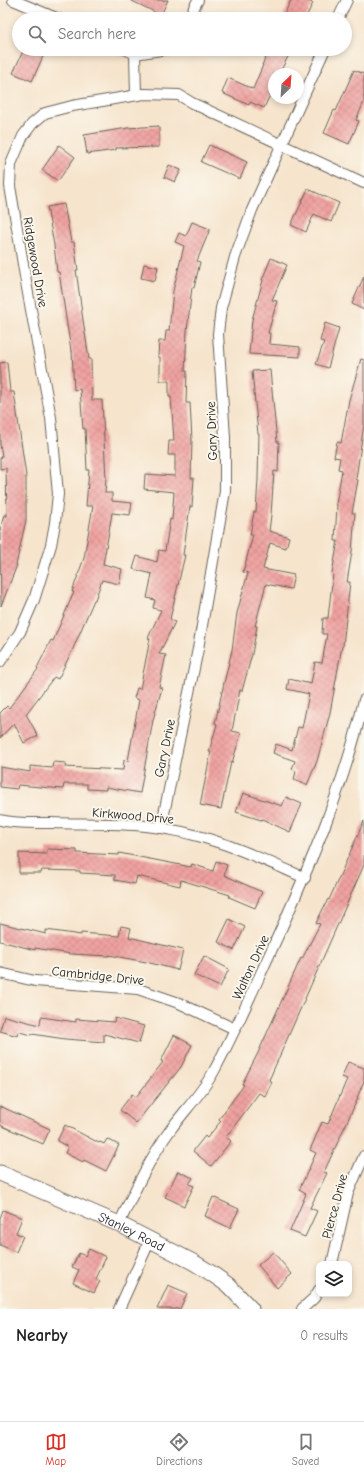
<!DOCTYPE html>
<html lang="en">
<head>
<meta charset="utf-8">
<style>
	body { margin:0; font-family:"Comic Neue",sans-serif; background:#f6f6f6; color:#222 }
	.controls { position:absolute; right:12px; bottom:12px; display:grid; overflow:hidden; border-radius:8px; box-shadow:0 2px 6px #0003 }
	.controls button { width:36px; height:36px; display:grid; place-items:center; padding:0; border:0; border-bottom:1px solid #e0e0e0; background:#fff; color:#222; font:20px sans-serif }
	.compass { position:absolute; left:268px; top:68px; width:36px; height:36px; border-radius:50%; background:#fff; box-shadow:0 2px 6px #0003; rotate:25deg }
	.list { margin:0; padding:0; list-style:none }
	h2 { display:flex; justify-content:space-between; align-items:center; height:52px; margin:0; padding:0 16px; font-size:17px }
	h2 small { font-size:13px; font-weight:400; color:#767676 }
	.icon { flex:none; width:22px; height:22px; fill:none; stroke:currentColor; stroke-width:2; stroke-linecap:round; stroke-linejoin:round }
	.map { position:relative; flex:none; width:364px; height:1309px; overflow:hidden }
	.search { position:absolute; background:#fff; box-shadow:0 2px 6px #0003; left:12px; right:12px; top:12px; height:44px; display:flex; align-items:center; gap:10px; box-sizing:border-box; padding:0 14px; border-radius:22px; color:#767676; font-size:15px }
	.sheet { height:112px; background:#fff }
	nav { display:flex; justify-content:space-around; align-items:center; box-sizing:border-box; height:56px; border-top:1px solid #e0e0e0; background:#fff; font-size:11px; color:#767676 }
	nav a { display:grid; justify-items:center; gap:2px }
	nav .on { color:#d93025 }
	.map>svg:first-child { display:block }
	.building { fill:url(#building-cross-hatch) }
	.lines { fill:none; stroke-linecap:round; stroke-linejoin:round }
	.street-casing { stroke:#68625a; stroke-width:12 }
	.secondary-casing { stroke:#68625a; stroke-width:17 }
	.street { stroke:#fff; stroke-width:10 }
	.secondary { stroke:#fff; stroke-width:15 }
	.labels { text-anchor:middle; stroke-width:4; stroke-linejoin:round; paint-order:stroke }
	.street-label { font-size:13px; fill:#1c1c1c; stroke:#fbf7ec }
</style>
</head>
<body>
<div class="map">
<svg width="364" height="1309" viewBox="0 0 364 1309">
	<defs>
		<pattern id="building-cross-hatch" width="8" height="8" patternUnits="userSpaceOnUse"><rect width="8" height="8" fill="#efa2a0"/><path d="M0 0l8 8M0 8l8-8" fill="none" stroke="#cc8b89"/></pattern>
	</defs>
	<rect width="100%" height="100%" fill="#fbf7ec"/>
	<filter id="ink" filterUnits="userSpaceOnUse"><feTurbulence type="fractalNoise" baseFrequency=".025" numOctaves="2"/><feDisplacementMap in="SourceGraphic" scale="8" xChannelSelector="R" yChannelSelector="G"/><feConvolveMatrix kernelMatrix="1 2 1 2 8 2 1 2 1" color-interpolation-filters="sRGB"/></filter>
	<filter id="wash" filterUnits="userSpaceOnUse"><feTurbulence type="fractalNoise" baseFrequency=".012" numOctaves="4" result="noise"/><feDisplacementMap in="SourceGraphic" scale="16" xChannelSelector="R" yChannelSelector="G"/><feGaussianBlur stdDeviation="0.9" result="paint"/><feColorMatrix in="noise" values="0 0 0 0 0 0 0 0 0 0 0 0 0 0 0 0 0 1.4 0 .05"/><feComposite in="paint" operator="in"/></filter>
	<g filter="url(#wash)">
		<rect width="100%" height="100%" fill="#f6e4cc"/>
		<g id="blocks">
			<g class="building">
				<polygon points="130,0 168,0 161,15"/>
				<polygon points="291,0 306,0 313,3 305,19 282,19"/>
				<polygon points="24,49 32,49 44,54 32,81 13,73"/>
				<polygon points="270,49 292,49 279,74 274,74 274,86 264,108 250,102 249,105 222,93 228,78 253,89 263,65 262,65"/>
				<polygon points="354,70 364,74 364,102 356,120 359,121 349,144 324,133 334,110 336,111"/>
				<polygon points="159,126 159,147 116,148 116,150 87,154 84,135 128,128"/>
				<polygon points="59,145 75,157 58,181 42,170"/>
				<polygon points="209,145 247,162 240,179 201,162"/>
				<polygon points="169,165 181,170 175,182 164,177"/>
				<polygon points="308,189 339,203 331,222 314,214 306,232 291,225"/>
				<polygon points="64,204 71,242 74,242 78,270 76,270 83,320 89,359 91,359 92,400 102,400 106,479 105,493 112,493 112,501 132,503 130,515 112,513 108,537 103,564 122,569 119,584 102,580 95,600 94,600 72,651 58,679 54,677 26,714 38,736 24,743 14,723 0,738 0,713 7,706 9,708 38,669 37,668 51,640 53,641 74,592 72,592 84,558 93,506 86,506 89,470 87,470 85,428 83,429 80,389 74,390 72,351 71,351 59,272 57,272 54,245 47,207"/>
				<polygon points="192,222 210,229 197,261 200,262 194,288 192,287 187,331 185,371 187,371 186,403 190,403 192,440 191,478 194,478 192,507 190,506 183,555 185,555 170,619 175,622 159,654 166,655 159,687 162,688 153,720 140,793 106,787 106,790 87,789 87,784 64,784 63,789 18,785 17,789 0,787 0,767 30,772 30,766 52,768 53,762 66,763 65,767 123,770 124,760 128,761 139,700 134,698 137,688 140,689 150,639 148,638 161,610 153,608 155,600 147,598 152,574 133,569 137,556 157,562 159,550 165,551 170,519 172,520 174,492 144,489 145,474 175,476 175,455 168,455 169,441 174,441 171,397 169,397 169,381 160,381 160,357 158,357 159,341 165,341 166,331 169,331 173,291 184,246 175,242 179,233 186,236"/>
				<polygon points="271,258 287,265 272,300 277,301 268,333 270,333 269,344 300,347 300,357 249,354 252,320 263,280 262,280"/>
				<polygon points="144,264 158,267 155,281 141,278"/>
				<polygon points="364,276 364,310 352,304"/>
				<polygon points="325,323 339,328 328,368 316,364 324,342 320,341"/>
				<polygon points="361,359 364,360 364,424 356,479 358,480 352,513 355,513 352,552 347,582 350,582 343,646 342,646 330,713 317,761 307,785 294,780 296,771 292,769 295,761 273,753 276,744 292,750 298,727 302,728 309,694 287,689 289,679 311,684 315,662 322,663 327,634 322,634 323,618 328,618 333,574 332,573 338,541 335,541 337,505 336,504 342,470 338,469 340,458 334,457 337,442 341,443 349,400"/>
				<polygon points="7,362 10,392 14,392 26,476 26,520 16,565 17,565 1,606 0,530 4,515 7,516 6,468 0,469 0,458 2,457 0,444 0,363"/>
				<polygon points="270,370 277,442 279,442 278,472 274,471 271,515 269,531 289,537 286,548 270,543 263,569 294,575 291,589 266,584 255,626 257,626 252,654 242,691 240,690 232,731 241,733 232,763 231,762 221,809 200,805 211,752 209,752 217,724 215,723 224,683 232,650 237,613 248,573 243,572 253,535 250,535 254,512 256,512 258,479 259,434 258,434 252,371"/>
				<polygon points="243,793 282,806 286,797 302,804 290,832 262,819 261,820 236,812"/>
				<polygon points="364,821 364,865 269,1080 272,1082 265,1096 259,1093 226,1137 231,1141 211,1166 193,1151 205,1136 207,1138 221,1121 219,1119 244,1085 242,1084 258,1053 301,958 302,959 320,924 316,923 328,899 329,900"/>
				<polygon points="47,849 77,850 77,853 119,855 119,853 191,867 192,864 213,871 216,861 227,865 224,875 262,892 255,908 229,897 230,895 181,880 180,886 137,876 135,884 115,880 115,875 80,873 80,871 42,870 41,873 19,873 19,853 47,854"/>
				<polygon points="229,919 245,927 234,950 218,942"/>
				<polygon points="0,923 46,934 46,930 81,935 81,933 119,936 121,926 131,928 129,937 183,950 178,970 146,962 109,955 109,956 71,954 35,948 35,950 0,941"/>
				<polygon points="204,956 229,969 220,987 194,975"/>
				<polygon points="4,1016 40,1025 41,1017 76,1022 76,1019 114,1022 115,1018 144,1026 139,1043 104,1034 104,1042 65,1039 32,1034 32,1035 19,1032 18,1036 0,1031"/>
				<polygon points="174,1035 192,1045 181,1067 136,1123 120,1110 132,1094 136,1097 163,1062 161,1061"/>
				<polygon points="348,1062 364,1068 364,1081 357,1098 358,1098 324,1172 327,1173 310,1208 317,1211 305,1237 290,1231 306,1194 299,1190 316,1153 310,1150 322,1122 328,1124 347,1079 342,1077"/>
				<polygon points="0,1106 50,1129 43,1144 0,1125"/>
				<polygon points="65,1125 99,1143 100,1142 104,1144 107,1139 119,1145 106,1171 84,1160 83,1162 65,1153 68,1147 57,1141"/>
				<polygon points="178,1171 193,1178 189,1184 194,1186 184,1206 165,1197"/>
				<polygon points="213,1197 239,1209 230,1228 205,1216"/>
				<polygon points="3,1210 22,1218 16,1233 23,1236 16,1252 0,1245 0,1218"/>
				<polygon points="89,1249 106,1257 96,1279 100,1281 94,1293 73,1283 79,1270 72,1267 79,1253 85,1256"/>
				<polygon points="273,1252 292,1274 277,1288 258,1265"/>
				<polygon points="168,1285 187,1293 180,1309 157,1309"/>
			</g>
		</g>
	</g>
	<g filter="url(#ink)">
		<use href="#blocks" fill-opacity="0" stroke="#68625a" stroke-width="1"/>
		<g class="lines">
			<defs>
				<g id="street">
					<polyline points="13,0 59,19"/>
					<polyline points="188,19 198,0"/>
					<polyline points="338,19 347,0"/>
					<polyline points="125,49 135,54 167,49"/>
					<polyline points="135,54 136,95"/>
					<polyline points="0,662 20,632 34,600 51,545 55,523 58,494 51,418 27,288 10,186 11,164 23,136 32,124 45,113 72,106 144,94 179,95 192,103 364,183"/>
					<path d="M0 820C17 824 35 823 52 823 83 824 115 823 146 826 202 831 254 855 305 878"/>
					<polyline points="161,828 198,649 225,491 225,437 218,334 221,308 235,257 252,210 325,49"/>
					<polyline points="0,973 35,981 138,989 179,1003 235,1029"/>
					<path d="M119 1224C134 1192 149 1159 171 1129 185 1110 202 1093 214 1071 235 1032 253 990 272 949 309 868 344 787 364 700"/>
					<polyline points="332,1264 348,1193 364,1156"/>
					<polyline points="119,1309 150,1240"/>
					<polyline points="302,1309 314,1298 319,1290"/>
				</g>
				<g id="secondary">
					<path id="s1" d="M0 1173 119 1224 193 1262 211 1273 228 1285 251 1309"/>
				</g>
			</defs>
			<use href="#street" class="street-casing"/>
			<use href="#secondary" class="secondary-casing"/>
			<use href="#street" class="street"/>
			<use href="#secondary" class="secondary"/>
		</g>
	</g>
	<g class="labels">
		<g class="street-label">
			<text transform="translate(36 262) rotate(80)" y="5">Ridgewood Drive</text>
			<text transform="translate(211 431) rotate(-92)" y="5">Gary Drive</text>
			<text transform="translate(164 748) rotate(-78)" y="5">Gary Drive</text>
			<text transform="translate(133 815) rotate(5)" y="5">Kirkwood Drive</text>
			<text transform="translate(250 967) rotate(-65)" y="5">Walton Drive</text>
			<text transform="translate(98 975) rotate(6)" y="5">Cambridge Drive</text>
			<text transform="translate(334 1206) rotate(-75)" y="5">Pierce Drive</text>
			<text dy="5" stroke="none"><textPath href="#s1" startOffset="144">Stanley Road</textPath></text>
		</g>
	</g>
</svg>
<div class="controls">
<button><svg class="icon" aria-label="layers" viewBox="0 0 24 24"><path d="M12 4l9 5-9 5-9-5zM3 14l9 5 9-5"/></svg></button>
</div>
<svg class="compass" viewBox="-18 -18 36 36"><path d="M0-13l5 13h-10z" fill="#e53935"/><path d="M0 13l5-13h-10z" fill="#767676"/></svg>
<div class="search"><svg class="icon" aria-label="search" viewBox="0 0 24 24"><circle cx="10" cy="10" r="6"/><path d="M15 15l6 6"/></svg>Search here</div>
</div>
<section class="sheet">
<h2>Nearby<small>0 results</small></h2>
<ul class="list">
</ul>
</section>
<nav>
<a class="on"><svg class="icon" aria-label="map" viewBox="0 0 24 24"><path d="M3 6l6-2 6 2 6-2v14l-6 2-6-2-6 2zM9 4v14M15 6v14"/></svg>Map</a>
<a><svg class="icon" aria-label="directions" viewBox="0 0 24 24"><path d="M12 3l9 9-9 9-9-9zM9 14v-3h6M13 9l2 2-2 2"/></svg>Directions</a>
<a><svg class="icon" aria-label="saved" viewBox="0 0 24 24"><path d="M7 4h10v16l-5-4-5 4z"/></svg>Saved</a>
</nav>
</body>
</html>
